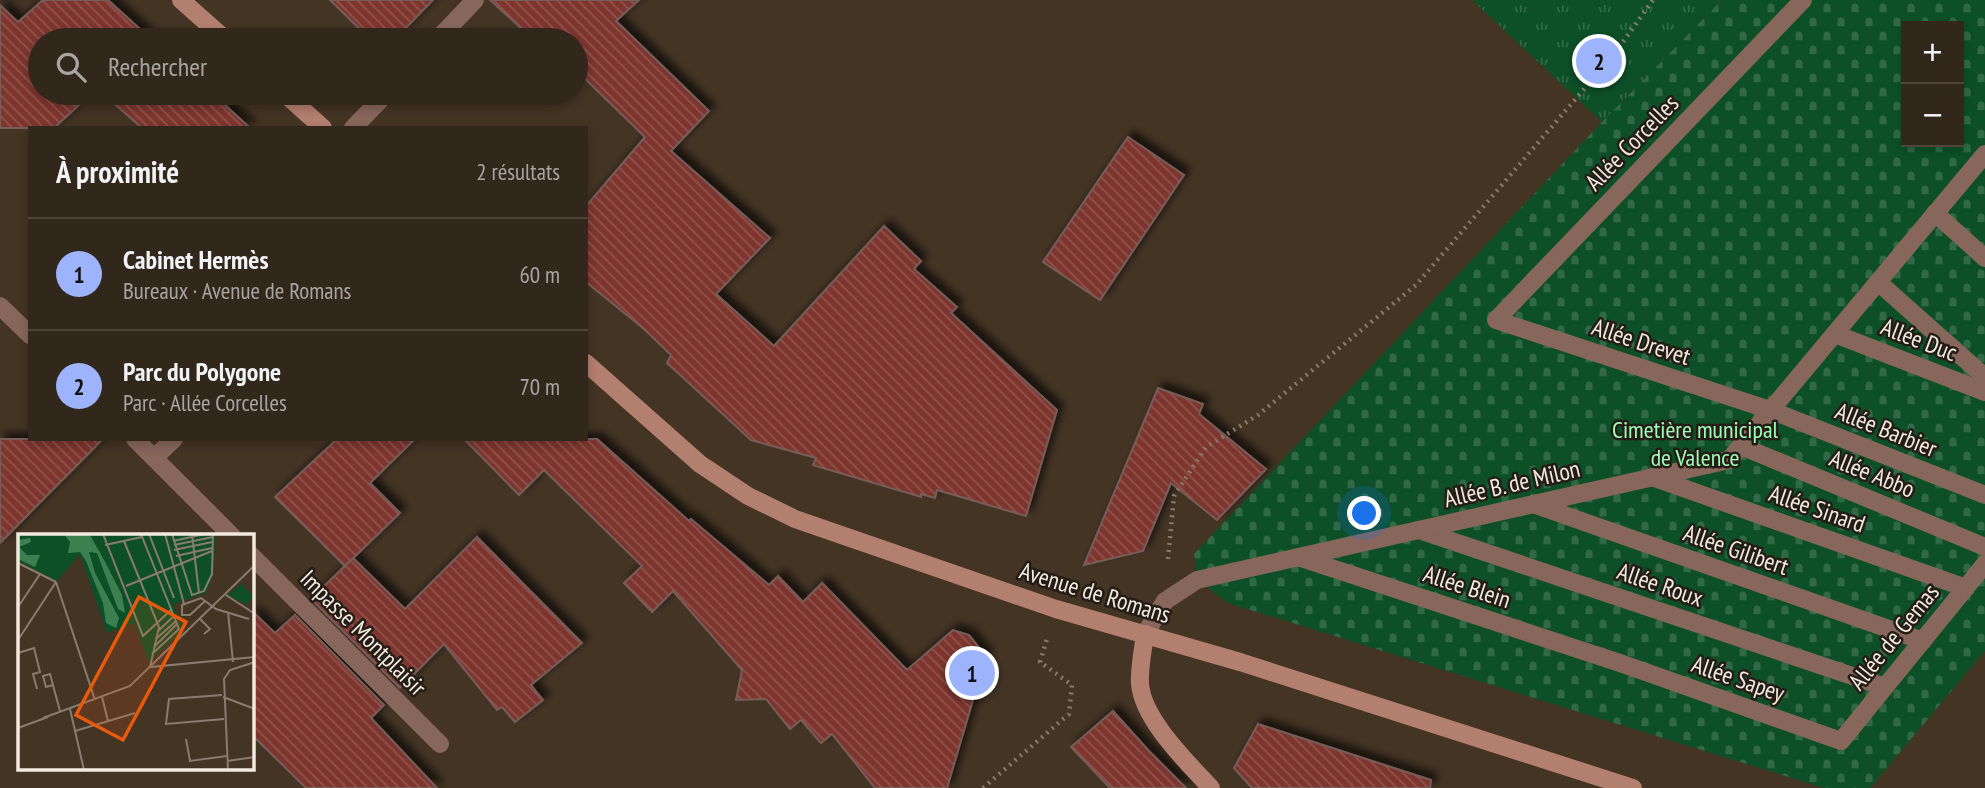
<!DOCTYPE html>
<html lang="fr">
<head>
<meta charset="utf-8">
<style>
	body { margin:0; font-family:"PT Sans Narrow",sans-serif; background:#3a2f24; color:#f1f3f6 }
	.controls { position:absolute; right:21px; top:21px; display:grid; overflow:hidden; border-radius:0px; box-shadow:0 4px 10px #0003 }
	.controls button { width:63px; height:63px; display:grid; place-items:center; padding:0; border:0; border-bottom:2px solid #4d443a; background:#32271b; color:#f1f3f6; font:35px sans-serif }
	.you { position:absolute; left:1365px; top:514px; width:24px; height:24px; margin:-18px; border:5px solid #fff; border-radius:50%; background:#1a73e8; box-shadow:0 0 0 10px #1a73e833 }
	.badge { display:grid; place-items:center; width:46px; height:46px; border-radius:50%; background:#9db4fd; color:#111; font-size:23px; font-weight:700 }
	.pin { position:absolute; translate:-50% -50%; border:4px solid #fff; box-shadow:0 2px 7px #0006 }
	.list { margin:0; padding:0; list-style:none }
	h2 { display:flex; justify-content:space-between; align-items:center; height:91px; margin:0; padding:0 28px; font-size:30px }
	h2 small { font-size:23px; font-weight:400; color:#a8a5a3 }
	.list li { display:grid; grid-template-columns:46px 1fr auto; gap:21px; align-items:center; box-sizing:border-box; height:112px; padding:0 28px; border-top:2px solid #4d443a }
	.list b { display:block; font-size:26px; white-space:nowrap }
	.list p { margin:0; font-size:23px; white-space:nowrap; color:#a8a5a3 }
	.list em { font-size:23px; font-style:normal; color:#a8a5a3 }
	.icon { flex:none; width:38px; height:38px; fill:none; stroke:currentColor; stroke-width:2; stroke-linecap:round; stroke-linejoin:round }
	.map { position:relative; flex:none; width:1985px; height:788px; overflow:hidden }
	.search { position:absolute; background:#32271b; box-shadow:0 4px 10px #0003; left:28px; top:28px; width:560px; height:77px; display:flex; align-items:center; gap:18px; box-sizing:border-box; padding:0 24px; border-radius:38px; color:#a8a5a3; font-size:26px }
	.panel { position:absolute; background:#32271b; box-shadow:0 4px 10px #0003; left:28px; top:126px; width:560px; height:315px; border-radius:0px }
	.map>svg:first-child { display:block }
	.grass { fill:url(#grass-tufts) }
	.cemetery { fill:url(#cemetery-stones); fill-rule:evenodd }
	.building { fill:url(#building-back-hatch); stroke:#765d59; stroke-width:2; filter:url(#shadow) }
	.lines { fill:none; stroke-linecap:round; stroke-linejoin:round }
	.path { stroke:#867a6c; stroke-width:4.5; stroke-dasharray:2 5; stroke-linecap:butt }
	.street { stroke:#87665c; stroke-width:18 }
	.secondary { stroke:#b37f6f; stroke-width:18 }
	.labels { text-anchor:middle; stroke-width:5; stroke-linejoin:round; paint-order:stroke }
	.street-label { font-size:24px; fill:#f2e9df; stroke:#241d16 }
	.park-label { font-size:24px; fill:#9efdb8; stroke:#241d16 }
	.inset-road { fill:none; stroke:#897c6f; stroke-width:2 }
	.view { fill:#e8590c; fill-opacity:0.15; stroke:#e8590c; stroke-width:3.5 }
	.inset-edge { fill:none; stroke:#f2e9df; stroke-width:3.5 }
</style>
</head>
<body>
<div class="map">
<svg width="1985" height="788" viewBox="0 0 1985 788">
	<defs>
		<pattern id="grass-tufts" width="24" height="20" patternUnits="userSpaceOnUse" patternTransform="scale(1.75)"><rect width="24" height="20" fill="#0d5028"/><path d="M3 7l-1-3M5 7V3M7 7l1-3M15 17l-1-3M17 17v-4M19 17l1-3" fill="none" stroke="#316947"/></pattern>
		<pattern id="cemetery-stones" width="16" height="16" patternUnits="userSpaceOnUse" patternTransform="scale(1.75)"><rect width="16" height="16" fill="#0d5028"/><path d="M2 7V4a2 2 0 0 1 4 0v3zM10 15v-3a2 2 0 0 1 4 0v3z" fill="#316947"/></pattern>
		<pattern id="building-back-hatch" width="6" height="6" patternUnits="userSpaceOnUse" patternTransform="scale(1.75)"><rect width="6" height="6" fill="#7d362e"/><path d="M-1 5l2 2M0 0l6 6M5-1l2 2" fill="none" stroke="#90534c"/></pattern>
		<filter id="shadow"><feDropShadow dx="6" dy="-6" stdDeviation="3.5" flood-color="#0009"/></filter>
	</defs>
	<rect width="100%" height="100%" fill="#433424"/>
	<polygon class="grass" points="1472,0 1722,0 1602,122"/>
	<path class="cemetery" d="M1722 0H1985V651L1870 788H1824L1228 603 1197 580 1194 554 1602 122ZM1906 26H1959V142H1906Z"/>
	<g class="building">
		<polygon points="43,0 108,0 152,40 40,40 40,93 92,93 54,128 0,128 0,5 18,22"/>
		<polygon points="330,0 433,0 394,40 371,40"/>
		<polygon points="490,0 639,0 616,21 709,111 671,151 770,238 716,294 774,346 884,226 921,261 914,269 957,307 951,313 1057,410 1026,516 937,490 935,498 921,494 921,497 813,465 816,458 751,440 667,363 671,355 644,329 586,282 586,206 645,137 576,70 576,40 534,40"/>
		<polygon points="102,93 212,93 250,128 142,128"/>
		<polygon points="1128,137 1184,175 1100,300 1043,262"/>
		<polygon points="1158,388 1203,404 1199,414 1266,469 1217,520 1171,483 1143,551 1084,565"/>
		<polygon points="0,439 103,439 0,543"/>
		<polygon points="337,439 415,439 370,483 400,513 345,566 275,497"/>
		<polygon points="464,439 597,439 689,521 691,519 769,585 778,576 803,602 822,583 907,670 953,630 969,635 986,656 947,788 875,788 832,734 821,743 801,720 790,729 766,699 736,700 742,670 673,591 652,612 624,583 642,566 544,470 519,495"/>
		<polygon points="477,537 582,643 531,685 543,700 515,722 502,707 497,710 444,644 400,688 311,599 353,558 405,609"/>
		<polygon points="252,611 275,633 295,615 384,705 371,718 437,788 306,788 252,735"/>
		<polygon points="1113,711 1148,750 1186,788 1110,788 1071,747"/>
		<polygon points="1258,724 1431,780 1430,788 1252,788 1234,768"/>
	</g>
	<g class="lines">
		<g class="path">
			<polyline points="1168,559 1174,496 1206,447 1258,415 1416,285 1615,53 1653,0"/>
			<polyline points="983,788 1069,714 1072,685 1040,662 1047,639"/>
		</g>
		<g class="street">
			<polyline points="1803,0 1496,320 1770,410 1985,495"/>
			<polyline points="437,40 475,0"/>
			<polyline points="353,128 387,93"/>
			<polyline points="1935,213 1985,258"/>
			<polyline points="1878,282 1985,377"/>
			<polyline points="0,306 30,335"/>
			<polyline points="1835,334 1985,392"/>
			<polyline points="135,439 232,536"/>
			<polyline points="1741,446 1985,547"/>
			<polyline points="154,458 174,439"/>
			<polyline points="1652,477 1966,588"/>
			<polyline points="1533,504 1923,641"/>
			<polyline points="1419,530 1885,687"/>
			<polyline points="252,556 440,744"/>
			<polyline points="1301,558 1620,663 1841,741 1985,564"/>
			<polyline points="1145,634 1165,601 1197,580 1729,460 1985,154"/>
		</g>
		<g class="secondary">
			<polyline points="181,0 226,40"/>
			<polyline points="284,93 323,128"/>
			<polyline points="586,363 700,464 748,496 795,519 1056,609 1240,662 1633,788"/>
			<path d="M1145 634C1143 650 1139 668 1140 684 1143 720 1188 763 1211 788"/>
		</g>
	</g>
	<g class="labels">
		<g class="street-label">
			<text transform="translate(1632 143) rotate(-46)" y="8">Allée Corcelles</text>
			<text transform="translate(1919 340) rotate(21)" y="8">Allée Duc</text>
			<text transform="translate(1641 342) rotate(18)" y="8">Allée Drevet</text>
			<text transform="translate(1886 430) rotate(22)" y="8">Allée Barbier</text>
			<text transform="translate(1872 474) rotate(22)" y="8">Allée Abbo</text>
			<text transform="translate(1512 484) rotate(-13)" y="8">Allée B. de Milon</text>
			<text transform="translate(1817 509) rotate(19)" y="8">Allée Sinard</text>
			<text transform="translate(1736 550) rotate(19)" y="8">Allée Gilibert</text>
			<text transform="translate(1660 585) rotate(19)" y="8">Allée Roux</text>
			<text transform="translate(1467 587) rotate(18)" y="8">Allée Blein</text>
			<text transform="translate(1095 593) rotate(17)" y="8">Avenue de Romans</text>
			<text transform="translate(363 633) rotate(45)" y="8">Impasse Montplaisir</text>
			<text transform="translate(1894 637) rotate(-51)" y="8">Allée de Gemas</text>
			<text transform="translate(1738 679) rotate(19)" y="8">Allée Sapey</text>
		</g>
		<g class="park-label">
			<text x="1695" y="438">Cimetière municipal<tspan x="1695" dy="28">de Valence</tspan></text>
		</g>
	</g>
	<g transform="translate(18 534)">
		<rect width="236" height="236" fill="#433424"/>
		<path d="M0 0H81L116 89 89 99 62 20 39 47 0 27ZM223 50 235 62 229 71 210 61Z" fill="#0d5028"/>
		<path d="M46 0 72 1 86 26 104 61 107 79 100 75 79 19 71 18 77 39 101 84 98 94 88 89 85 69 68 27 62 18 50 19 52 8ZM12 4 13 8 1 13 9 21H22L17 33 0 25V6Z" fill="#3c8051"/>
		<path d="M81 0H197L196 39 188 59 155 70 165 95 131 128Z" fill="#0d5028"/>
		<path class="inset-road" d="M85 0 125 102 153 76M123 0 161 95 134 120M131 0 156 64M147 0 166 70M154 0 174 61 186 57 194 40 195 0M174 0 181 59M106 7 141 93 132 133 237 123M155 7 187 0M87 11 124 3M156 11 195 3M156 16 194 8M158 22 194 14M0 29 38 48M38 48 77 166M108 52 194 17M208 61 237 80M187 67 172 81H164V71L183 64 198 75 231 85M0 73 22 40M210 78 215 128M182 85 192 95 186 100M140 97 156 82M138 105 158 87M0 106 38 48M136 113 159 90M0 119 16 114 22 138 15 140 19 155M35 151 28 153 25 142 32 140 42 177M204 161 151 165 148 190 206 185M84 163 90 187M205 163 237 175M52 175 66 236M25 184 112 152 237 31M0 194 30 183M57 197 117 179M168 205 172 227 209 222M209 227 237 223M210 236 206 145 212 136 237 128"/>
		<path class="view" d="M121 63 168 88 105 206 58 181Z"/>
		<rect width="236" height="236" class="inset-edge"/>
	</g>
</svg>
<div class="controls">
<button>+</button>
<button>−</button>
</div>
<div class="you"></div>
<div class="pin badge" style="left:972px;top:673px">1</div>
<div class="pin badge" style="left:1599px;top:61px">2</div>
<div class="search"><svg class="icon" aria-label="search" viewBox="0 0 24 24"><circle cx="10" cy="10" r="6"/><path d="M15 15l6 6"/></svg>Rechercher</div>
<section class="panel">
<h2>À proximité<small>2 résultats</small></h2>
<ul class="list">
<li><span class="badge">1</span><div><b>Cabinet Hermès</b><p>Bureaux · Avenue de Romans</p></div><em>60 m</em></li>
<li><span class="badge">2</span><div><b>Parc du Polygone</b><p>Parc · Allée Corcelles</p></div><em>70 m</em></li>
</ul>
</section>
</div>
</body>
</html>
